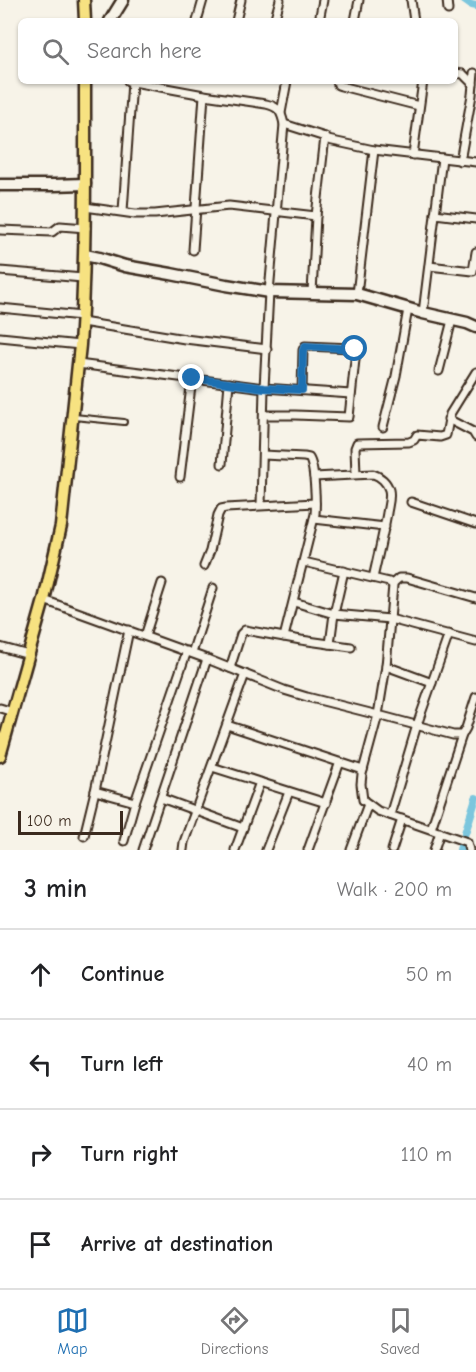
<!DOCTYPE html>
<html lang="en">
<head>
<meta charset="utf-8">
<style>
	body { margin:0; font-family:"Comic Neue",sans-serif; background:#f6f6f6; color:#202124 }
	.scale { position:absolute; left:18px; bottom:15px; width:105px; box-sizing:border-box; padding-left:6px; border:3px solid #3b2a1e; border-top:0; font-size:16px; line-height:21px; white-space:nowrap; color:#3b2a1e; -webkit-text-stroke:4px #f7f3e8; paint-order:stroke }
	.stop { position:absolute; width:18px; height:18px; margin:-14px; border:4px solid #1f6fb2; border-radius:50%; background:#fff }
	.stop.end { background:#1f6fb2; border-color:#fff; box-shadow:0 2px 6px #0008 }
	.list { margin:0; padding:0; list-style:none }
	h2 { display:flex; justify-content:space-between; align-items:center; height:78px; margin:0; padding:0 24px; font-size:26px }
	h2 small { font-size:20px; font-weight:400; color:#757577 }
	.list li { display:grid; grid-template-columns:39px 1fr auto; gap:18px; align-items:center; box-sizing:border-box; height:90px; padding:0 24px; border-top:2px solid #e0e0e0 }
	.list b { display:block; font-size:22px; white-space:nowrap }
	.list em { font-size:20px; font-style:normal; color:#757577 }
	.icon { flex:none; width:33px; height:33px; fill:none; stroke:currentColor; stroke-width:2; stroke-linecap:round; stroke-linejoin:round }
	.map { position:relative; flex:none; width:476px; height:850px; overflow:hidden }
	.search { position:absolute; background:#fff; box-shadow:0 2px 4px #0004; left:18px; right:18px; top:18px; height:66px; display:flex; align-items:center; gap:15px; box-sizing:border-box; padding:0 21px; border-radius:9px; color:#757577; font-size:22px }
	.sheet { height:438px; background:#fff }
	nav { display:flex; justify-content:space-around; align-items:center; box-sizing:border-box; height:84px; border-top:2px solid #e0e0e0; background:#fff; font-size:16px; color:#757577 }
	nav a { display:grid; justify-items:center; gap:3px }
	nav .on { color:#1f6fb2 }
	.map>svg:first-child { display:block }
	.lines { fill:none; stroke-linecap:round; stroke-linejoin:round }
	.canal { stroke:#7cc6dd; stroke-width:8 }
	.lane-casing { stroke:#3b2a1e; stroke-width:8 }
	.street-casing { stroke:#3b2a1e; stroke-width:11 }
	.secondary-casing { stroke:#3b2a1e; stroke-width:15 }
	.primary-casing { stroke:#3b2a1e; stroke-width:15 }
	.lane { stroke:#f7f3e8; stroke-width:4 }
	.street { stroke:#f7f3e8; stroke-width:7 }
	.secondary { stroke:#f7f3e8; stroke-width:10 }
	.primary { stroke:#f7e281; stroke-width:10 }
	.route { stroke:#1f6fb2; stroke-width:8 }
</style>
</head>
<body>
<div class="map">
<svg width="476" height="850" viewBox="0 0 476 850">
	<rect width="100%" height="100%" fill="#f7f3e8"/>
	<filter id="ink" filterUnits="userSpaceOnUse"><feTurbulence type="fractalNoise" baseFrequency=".0167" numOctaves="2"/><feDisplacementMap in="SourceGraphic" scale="12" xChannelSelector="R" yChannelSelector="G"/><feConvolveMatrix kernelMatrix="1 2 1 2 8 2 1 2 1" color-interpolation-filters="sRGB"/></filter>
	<g filter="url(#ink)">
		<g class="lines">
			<g class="canal">
				<polyline points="464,0 471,5 476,6"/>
				<polyline points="465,833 476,798"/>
				<polyline points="460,850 461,846"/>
			</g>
			<defs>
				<polyline id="lane" points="74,417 124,422"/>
				<g id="street">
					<polyline points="411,0 414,21"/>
					<polyline points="447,0 448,10"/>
					<polyline points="197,21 203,0"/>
					<polyline points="236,21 241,0"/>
					<polyline points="274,21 280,0"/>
					<polyline points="319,21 323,0"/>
					<polyline points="355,21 359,0"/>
					<polyline points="455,73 463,74 473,84"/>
					<path d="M128 81 204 95 266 104C279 107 281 111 284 124L325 137 328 140 374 150 476 162"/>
					<polyline points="337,81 338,85 341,86 419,106"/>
					<polyline points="281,113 287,81"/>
					<polyline points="413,155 423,81"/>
					<polyline points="460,161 472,95 474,73"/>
					<polyline points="85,207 135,214 155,214 229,206 316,216"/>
					<polyline points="123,211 132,82"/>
					<polyline points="435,214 476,219"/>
					<polyline points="0,230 52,232 60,226 86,228"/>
					<polyline points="193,250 204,95"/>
					<polyline points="429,266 473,271 476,252"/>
					<polyline points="0,271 83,278"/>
					<polyline points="312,293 316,216 325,137"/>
					<polyline points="357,294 374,150"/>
					<polyline points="0,308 82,316"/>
					<polyline points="423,313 442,158"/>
					<polyline points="82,322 185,339 267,349"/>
					<polyline points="0,337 80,345"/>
					<polyline points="78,364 264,388 351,394"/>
					<polyline points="439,371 452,320"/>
					<polyline points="264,415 295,415 349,417 356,350 352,348 305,346 303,350 302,390"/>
					<polyline points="448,419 473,432 476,437"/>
					<polyline points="383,427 396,376 408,309"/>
					<path d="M263 455 304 457 309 458C315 467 316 503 315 514L284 637"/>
					<polyline points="222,464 229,383"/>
					<polyline points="356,474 355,448 357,443 409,442 414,440 417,435 440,437 446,435 450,414 476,372"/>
					<polyline points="180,477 192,378"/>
					<path d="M314 477 373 474C380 476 387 482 389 490 391 497 388 506 387 513 383 535 378 556 373 578"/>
					<polyline points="411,502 476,524"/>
					<polyline points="261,505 264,388 269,292 284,124"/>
					<polyline points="314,519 385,527"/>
					<polyline points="304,562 389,582 393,585 386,666 378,715 453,735 462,735 466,728 476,697"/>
					<polyline points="204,566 210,551 218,515 221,509 226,508 315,503"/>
					<polyline points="392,584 399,578 407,578 476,598"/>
					<polyline points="44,600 207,659 284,690 307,697 378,715 362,774 361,784 363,800 378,811 467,842 469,850"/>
					<polyline points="294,602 334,614 390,619 476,642"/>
					<polyline points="129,630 95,791 135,802"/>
					<polyline points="145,636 162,583"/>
					<polyline points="330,644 334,614 344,571"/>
					<polyline points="0,647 29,655"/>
					<polyline points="192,653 213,588"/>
					<polyline points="386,666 432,683"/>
					<polyline points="230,668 241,634 245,630 301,640 351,647"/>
					<polyline points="0,708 13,712"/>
					<polyline points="227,725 363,770"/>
					<polyline points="212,767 326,803"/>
					<polyline points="161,798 243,828"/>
					<polyline points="390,815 417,725 449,634"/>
					<polyline points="431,829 462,735"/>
					<polyline points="84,836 95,791"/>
					<polyline points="124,841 135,802 187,651"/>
					<polyline points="143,850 207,659"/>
					<polyline points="183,850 184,842 245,674"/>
					<polyline points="235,850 260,782"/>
					<polyline points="266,850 289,792"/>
					<polyline points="308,850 340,762"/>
					<polyline points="351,850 368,804"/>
					<polyline points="392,850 402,819"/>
					<polyline points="434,850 440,832"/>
				</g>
				<g id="secondary">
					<polyline points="110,21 123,0"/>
					<polyline points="0,185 54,185 85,184"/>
					<polyline points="85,255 99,258 125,266 171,274 226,285 269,292 357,294 423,313 467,323 476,327"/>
				</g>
				<g id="primary">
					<polyline points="84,0 85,21"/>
					<path d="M0 756 44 600 61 526 80 345C86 257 85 169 85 81"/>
				</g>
			</defs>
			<use href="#lane" class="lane-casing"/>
			<use href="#street" class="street-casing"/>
			<use href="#secondary" class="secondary-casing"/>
			<use href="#primary" class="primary-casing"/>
			<use href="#lane" class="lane"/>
			<use href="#street" class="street"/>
			<use href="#secondary" class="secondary"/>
			<use href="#primary" class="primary"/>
		</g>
	</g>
	<g class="lines" filter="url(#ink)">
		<polyline class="route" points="192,378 264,388 302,390 303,350 305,346 355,349"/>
	</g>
</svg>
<div class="scale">100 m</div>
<div class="stop" style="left:355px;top:349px"></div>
<div class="stop end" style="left:192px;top:378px"></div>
<div class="search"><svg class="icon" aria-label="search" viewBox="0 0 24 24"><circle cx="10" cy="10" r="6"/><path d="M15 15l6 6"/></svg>Search here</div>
</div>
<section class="sheet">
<h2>3 min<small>Walk · 200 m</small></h2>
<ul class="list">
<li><svg class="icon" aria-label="ahead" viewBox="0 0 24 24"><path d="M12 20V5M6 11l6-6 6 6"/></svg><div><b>Continue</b></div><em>50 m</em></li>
<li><svg class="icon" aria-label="left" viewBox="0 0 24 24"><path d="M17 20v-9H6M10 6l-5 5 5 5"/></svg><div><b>Turn left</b></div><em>40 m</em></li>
<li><svg class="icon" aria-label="right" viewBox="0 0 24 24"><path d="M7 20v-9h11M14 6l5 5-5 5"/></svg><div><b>Turn right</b></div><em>110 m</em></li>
<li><svg class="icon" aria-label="arrive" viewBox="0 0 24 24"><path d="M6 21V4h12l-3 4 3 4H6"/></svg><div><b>Arrive at destination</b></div></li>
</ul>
</section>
<nav>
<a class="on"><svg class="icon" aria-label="map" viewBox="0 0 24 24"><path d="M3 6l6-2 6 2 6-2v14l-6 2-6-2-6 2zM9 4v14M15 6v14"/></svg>Map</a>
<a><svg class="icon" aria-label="directions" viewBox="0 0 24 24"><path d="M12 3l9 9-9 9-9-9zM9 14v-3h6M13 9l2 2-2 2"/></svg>Directions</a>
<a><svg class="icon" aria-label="saved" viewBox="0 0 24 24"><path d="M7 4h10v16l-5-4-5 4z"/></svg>Saved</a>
</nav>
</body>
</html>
